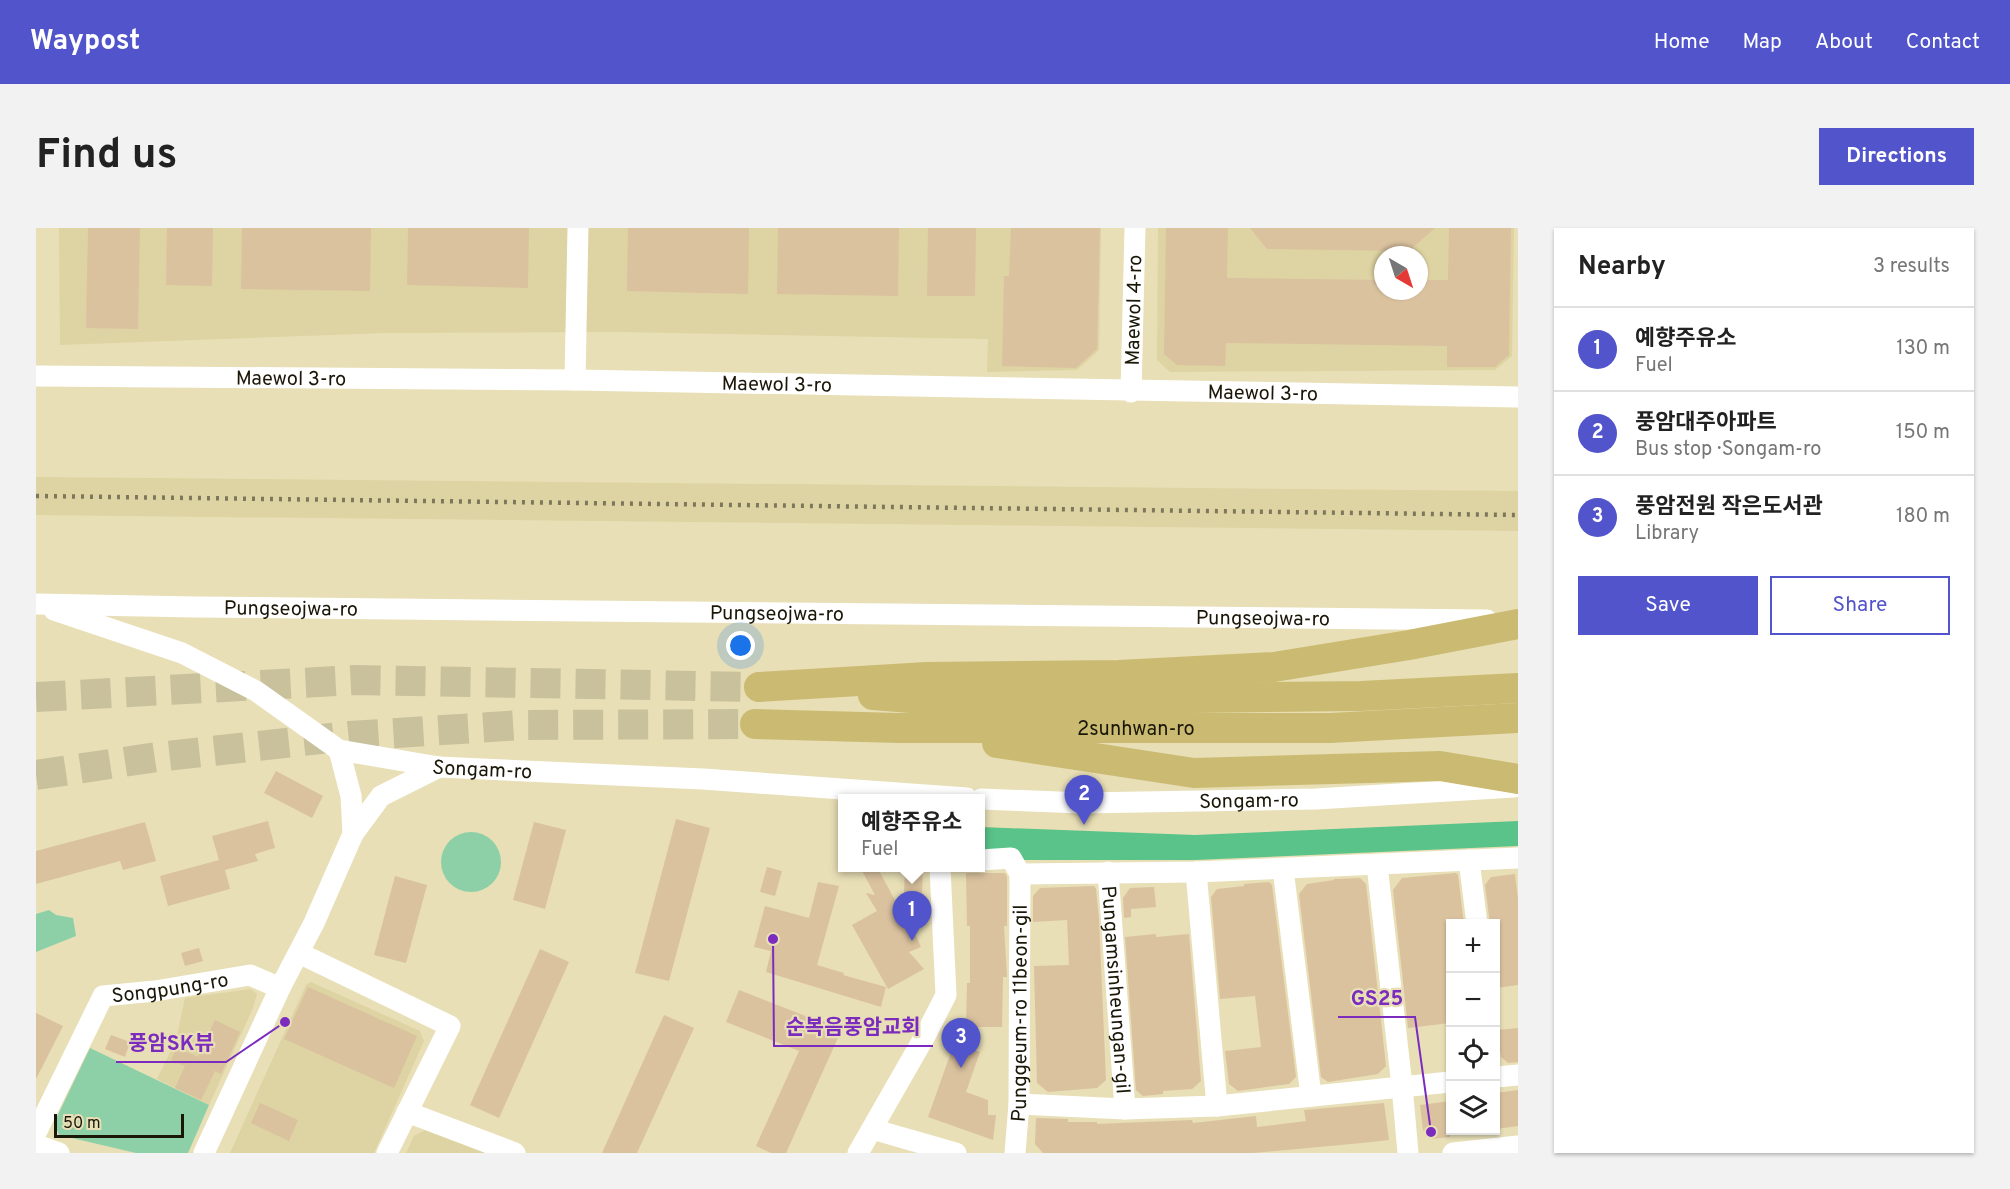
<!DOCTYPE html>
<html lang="en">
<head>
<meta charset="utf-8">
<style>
	body { margin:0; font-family:Overpass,"Noto Sans KR",sans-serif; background:#f2f2f2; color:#222 }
	.controls { position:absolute; right:18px; bottom:18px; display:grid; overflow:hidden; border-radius:0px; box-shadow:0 2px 4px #0004 }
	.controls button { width:54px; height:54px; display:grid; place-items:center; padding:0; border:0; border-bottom:2px solid #e0e0e0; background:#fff; color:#222; font:30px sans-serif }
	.compass { position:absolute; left:1338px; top:18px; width:54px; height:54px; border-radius:50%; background:#fff; box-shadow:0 2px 4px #0004; rotate:141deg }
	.scale { position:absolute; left:18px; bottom:15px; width:130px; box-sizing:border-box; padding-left:6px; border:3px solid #1b1708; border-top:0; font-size:16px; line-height:21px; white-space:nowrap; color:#1b1708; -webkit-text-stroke:4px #e8dfb6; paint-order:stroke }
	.you { position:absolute; left:705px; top:418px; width:21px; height:21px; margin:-15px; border:4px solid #fff; border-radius:50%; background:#1a73e8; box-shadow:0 0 0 9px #1a73e833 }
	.badge { display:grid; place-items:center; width:39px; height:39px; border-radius:50%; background:#5154ca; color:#fff; font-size:20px; font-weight:700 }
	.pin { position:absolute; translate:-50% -50px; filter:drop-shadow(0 2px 3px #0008) }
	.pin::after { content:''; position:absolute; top:32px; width:21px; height:18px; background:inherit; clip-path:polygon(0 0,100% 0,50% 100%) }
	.popup { position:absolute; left:802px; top:566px; width:147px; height:78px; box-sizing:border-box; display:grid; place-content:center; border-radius:0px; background:#fff; filter:drop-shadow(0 2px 4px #0005); font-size:20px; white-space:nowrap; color:#767676 }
	.popup b { font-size:22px; color:#222 }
	.popup::after { content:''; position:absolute; left:50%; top:100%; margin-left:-12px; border:12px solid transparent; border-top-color:#fff }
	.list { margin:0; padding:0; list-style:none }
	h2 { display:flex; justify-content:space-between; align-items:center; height:78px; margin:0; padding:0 24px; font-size:26px }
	h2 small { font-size:20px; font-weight:400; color:#767676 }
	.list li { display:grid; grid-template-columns:39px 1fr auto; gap:18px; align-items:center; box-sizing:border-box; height:84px; padding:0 24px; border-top:2px solid #e0e0e0 }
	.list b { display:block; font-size:22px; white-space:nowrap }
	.list p { margin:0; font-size:20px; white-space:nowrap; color:#767676 }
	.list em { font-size:20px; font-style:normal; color:#767676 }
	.actions { display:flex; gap:12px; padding:18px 24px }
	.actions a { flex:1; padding:14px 0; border:2px solid #5154ca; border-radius:0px; text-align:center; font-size:21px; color:#5154ca }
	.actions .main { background:#5154ca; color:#fff }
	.icon { flex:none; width:33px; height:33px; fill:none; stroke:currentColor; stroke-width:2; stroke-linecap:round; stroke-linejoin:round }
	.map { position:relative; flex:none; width:1482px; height:925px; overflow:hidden; border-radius:0px }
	header { display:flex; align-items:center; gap:36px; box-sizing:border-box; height:84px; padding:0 30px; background:#5154ca; color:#fff }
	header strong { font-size:28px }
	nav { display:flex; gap:33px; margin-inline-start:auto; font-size:21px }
	.intro { display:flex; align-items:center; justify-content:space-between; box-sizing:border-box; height:144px; padding:0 36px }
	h1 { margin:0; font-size:42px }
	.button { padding:15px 27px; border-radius:0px; background:#5154ca; color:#fff; font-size:21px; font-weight:700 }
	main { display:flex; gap:36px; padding:0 36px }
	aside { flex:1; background:#fff; border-radius:0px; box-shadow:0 2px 4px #0004 }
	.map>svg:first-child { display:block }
	.built { fill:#ded3a2; fill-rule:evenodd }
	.green { fill:#8dd0a7 }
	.forest { fill:#5ac389 }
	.building { fill:#dac29f }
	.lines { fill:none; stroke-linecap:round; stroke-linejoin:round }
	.highway-tunnel { stroke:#c9c19c; stroke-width:30; stroke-dasharray:30 15; stroke-linecap:butt }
	.minor { stroke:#fff; stroke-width:21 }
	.highway { stroke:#cbbb72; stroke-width:30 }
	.rail { stroke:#7e775c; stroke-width:4.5; stroke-dasharray:3 6; stroke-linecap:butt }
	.labels { text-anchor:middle; stroke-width:4.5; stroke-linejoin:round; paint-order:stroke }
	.street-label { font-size:20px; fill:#1b1708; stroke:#e8dfb6 }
	.leader { fill:none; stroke:#7b2cbf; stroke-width:2 }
	.callout-dot { fill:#7b2cbf; stroke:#e8dfb6; stroke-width:2 }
	.callout-label { font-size:21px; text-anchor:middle; font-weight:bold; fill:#7b2cbf; stroke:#e8dfb6; stroke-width:4.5; stroke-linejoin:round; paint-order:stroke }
</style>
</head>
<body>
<header>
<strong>Waypost</strong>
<nav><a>Home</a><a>Map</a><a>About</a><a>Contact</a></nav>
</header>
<div class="intro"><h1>Find us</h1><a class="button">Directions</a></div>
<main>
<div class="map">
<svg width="1482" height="925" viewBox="0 0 1482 925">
	<rect width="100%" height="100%" fill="#e8dfb6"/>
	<g class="built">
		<polygon points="23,0 1065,0 1063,122 1041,142 951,144 952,111 584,104 350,105 24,117"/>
		<path d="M1122 0H1478L1476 128 1459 142 1134 144 1121 132ZM1347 27H1383V63H1347Z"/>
		<polygon points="0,249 1482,263 1482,303 0,287"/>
		<polygon points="275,754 384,803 388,813 338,925 194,925 270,757"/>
		<polygon points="215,761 221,766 217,780 173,877 121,851 140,812 149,770"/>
		<polygon points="389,902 454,925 370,925 378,908"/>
	</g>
	<g class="green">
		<circle cx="435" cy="634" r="30"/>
		<polygon points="13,682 20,687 37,690 40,708 0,724 0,686"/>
		<polygon points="54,820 173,877 152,925 100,925 23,907 18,895"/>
	</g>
	<polygon class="forest" points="1482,593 1482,618 1159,632 986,632 945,625 945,599 1159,607"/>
	<g class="building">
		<polygon points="52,0 104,0 102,101 50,100"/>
		<polygon points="131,0 177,0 176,58 130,57"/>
		<polygon points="206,0 335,0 334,63 205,61"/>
		<polygon points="372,0 493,0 492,60 371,57"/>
		<polygon points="592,0 713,0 712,66 591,63"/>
		<polygon points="742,0 863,0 862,68 741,66"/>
		<polygon points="892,0 940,0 939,68 891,68"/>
		<polygon points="975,0 1064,0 1061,121 1040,140 966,138 968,48 973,48"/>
		<polygon points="1130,0 1192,0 1191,50 1347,52 1347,63 1383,63 1383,52 1412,52 1413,0 1475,0 1473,127 1459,139 1411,139 1411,118 1190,115 1189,138 1141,137 1128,126"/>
		<polygon points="1214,0 1399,0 1373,23 1231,21"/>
		<polygon points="240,543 287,568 276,590 228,565"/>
		<polygon points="640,591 674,600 633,753 599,745"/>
		<polygon points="232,593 239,620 219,626 222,633 189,642 194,661 132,678 124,648 183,632 176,608"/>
		<polygon points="109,594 120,633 87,642 84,633 0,656 0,623"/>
		<polygon points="498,594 530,602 509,681 477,672"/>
		<polygon points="731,639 746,643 739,668 724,664"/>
		<polygon points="824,639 841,639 868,689 868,682 885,719 873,724 888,741 852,761 816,697 841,683 830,665 839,667"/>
		<polygon points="869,639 887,639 886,668 868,667"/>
		<polygon points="930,645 969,645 971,649 971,698 968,698 971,749 967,749 966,799 930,799 931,755 934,755 934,698 931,698"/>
		<polygon points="1420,645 1422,647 1428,696 1414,696 1414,795 1372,800 1357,662 1366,650"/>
		<polygon points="1479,646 1482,671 1482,757 1460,760 1460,696 1454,696 1449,657 1455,649"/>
		<polygon points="359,648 391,657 370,735 338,727"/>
		<polygon points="1324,650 1330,656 1350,838 1342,846 1292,854 1285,849 1263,666 1271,656 1298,652 1298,651"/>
		<polygon points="782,654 803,658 781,737 808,745 807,747 850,759 845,779 730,744 735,723 718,719 729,678 773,690"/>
		<polygon points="1233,654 1236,657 1260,849 1253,856 1202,863 1193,856 1189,823 1225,819 1219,768 1184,771 1175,669 1181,661 1208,658 1208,656"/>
		<polygon points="1058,658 1060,661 1063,691 1070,852 1061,860 1012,864 1001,855 998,738 1033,737 1031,692 997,694 997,668 1004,660"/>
		<polygon points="1118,659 1120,679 1095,681 1095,689 1088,690 1087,670 1094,660"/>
		<polygon points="1120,706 1120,709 1153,706 1165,853 1156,861 1127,863 1127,866 1107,868 1100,862 1089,709"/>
		<polygon points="163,720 167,733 149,738 145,725"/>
		<polygon points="504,721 533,734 463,890 434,877"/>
		<polygon points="272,759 381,808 358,860 248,811"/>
		<polygon points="703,762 777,791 778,789 806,801 750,925 735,925 720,918 763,823 690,794"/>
		<polygon points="0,785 27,798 0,851"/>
		<polygon points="628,787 658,800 601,925 566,925"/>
		<polygon points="179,792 204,804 185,846 179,843 165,872 139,860 149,838 135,832 141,819 162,829"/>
		<polygon points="1482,800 1482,834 1472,835 1465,829 1461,802"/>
		<polygon points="75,807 94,814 89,829 69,821"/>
		<polygon points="918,816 924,816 944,824 930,864 952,872 952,887 960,887 957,912 892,889"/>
		<polygon points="1482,862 1482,898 1460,901 1460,865"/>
		<polygon points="1414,873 1414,909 1395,911 1387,902 1384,877"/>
		<polygon points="224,875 262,892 253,913 215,895"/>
		<polygon points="1348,875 1353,912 1326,915 1217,925 1007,925 999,916 1000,890 1032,891 1032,894 1061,894 1061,896 1156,892 1157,895 1220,888 1221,899 1270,893 1268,882"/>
	</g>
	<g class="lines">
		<g class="highway-tunnel">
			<polyline points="0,469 320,452 723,459"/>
			<polyline points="0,547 121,529 313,508 486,497 719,496"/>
		</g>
		<g class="minor">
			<path id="s1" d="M0 148 539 152 1482 169"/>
			<polyline points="539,152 542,0"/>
			<path id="s2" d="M1095 164 1099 0"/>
			<path id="s3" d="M0 376 159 379 1451 392"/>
			<path id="s4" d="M18 382 146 425 220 463 303 522 403 539 667 551 931 570"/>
			<path id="s5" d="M945 571 1047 575 1280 571 1478 559"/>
			<polyline points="317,606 345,568 403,539"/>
			<polyline points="945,632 975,630 984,646"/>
			<polyline points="1433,632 1441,696"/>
			<polyline points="1341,637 1366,858 1372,925"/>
			<polyline points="1247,641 1275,868"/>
			<path id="s6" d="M1072 644 1089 881"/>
			<polyline points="1160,644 1181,878"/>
			<polyline points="984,646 1160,644 1482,630"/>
			<polyline points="263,725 414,798 351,925"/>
			<polyline points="1460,849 1482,847"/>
			<polyline points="983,876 1089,881 1181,878 1414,854"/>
			<polyline points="371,884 479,925"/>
			<polyline points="836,901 920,925"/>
			<path id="s7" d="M0 905 67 768 119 763 214 747 244 760"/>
			<polyline points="0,917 23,925"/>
			<polyline points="168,925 244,760 278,695 317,606 315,568 303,522"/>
			<polyline points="822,925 889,808 910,767 904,640"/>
			<path id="s8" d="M979 925 983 876 984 646"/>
			<polyline points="1417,925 1482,918"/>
		</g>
		<g class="highway">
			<polyline points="723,459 891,449 1083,447 1238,439 1373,417 1482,396"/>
			<polyline points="837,467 912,473 1325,468 1482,460"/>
			<path id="s9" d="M719 496 863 500H1294L1482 490"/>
			<polyline points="961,515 1158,545 1404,538 1482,551"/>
		</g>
		<polyline class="rail" points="0,268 1482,287"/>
	</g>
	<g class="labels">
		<g class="street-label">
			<text dy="7" stroke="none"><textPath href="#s2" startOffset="82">Maewol 4-ro</textPath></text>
			<text dy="7" stroke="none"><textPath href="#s1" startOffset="255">Maewol 3-ro</textPath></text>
			<text dy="7" stroke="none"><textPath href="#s1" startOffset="741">Maewol 3-ro</textPath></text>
			<text dy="7" stroke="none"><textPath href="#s1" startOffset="1227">Maewol 3-ro</textPath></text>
			<text dy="7" stroke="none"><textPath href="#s3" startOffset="255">Pungseojwa-ro</textPath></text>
			<text dy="7" stroke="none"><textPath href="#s3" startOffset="741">Pungseojwa-ro</textPath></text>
			<text dy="7" stroke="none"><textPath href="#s3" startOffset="1227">Pungseojwa-ro</textPath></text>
			<text dy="7" stroke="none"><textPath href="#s9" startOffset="381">2sunhwan-ro</textPath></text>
			<text dy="7" stroke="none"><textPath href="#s4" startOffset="465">Songam-ro</textPath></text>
			<text dy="7" stroke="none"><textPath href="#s5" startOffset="268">Songam-ro</textPath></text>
			<text dy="7" stroke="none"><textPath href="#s7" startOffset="220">Songpung-ro</textPath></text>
			<text dy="7" stroke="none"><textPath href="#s6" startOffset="118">Pungamsinheungan-gil</textPath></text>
			<text dy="7" stroke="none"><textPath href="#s8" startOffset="140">Punggeum-ro 11beon-gil</textPath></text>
		</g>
	</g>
	<path class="leader" d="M1395 904L1379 789H1302M737 711L738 818H897M249 794L190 834H80"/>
	<g class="callout-dot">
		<circle cx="1395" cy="904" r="6"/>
		<circle cx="737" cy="711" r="6"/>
		<circle cx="249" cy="794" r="6"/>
	</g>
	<g class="callout-label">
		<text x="1341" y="777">GS25</text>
		<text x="817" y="806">순복음풍암교회</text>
		<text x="135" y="822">풍암SK뷰</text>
	</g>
</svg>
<div class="controls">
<button>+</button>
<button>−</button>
<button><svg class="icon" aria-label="locate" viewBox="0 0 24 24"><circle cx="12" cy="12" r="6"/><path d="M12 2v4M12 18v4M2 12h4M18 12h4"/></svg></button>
<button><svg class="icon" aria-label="layers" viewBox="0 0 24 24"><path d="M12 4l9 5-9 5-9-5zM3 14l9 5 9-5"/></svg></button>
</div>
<svg class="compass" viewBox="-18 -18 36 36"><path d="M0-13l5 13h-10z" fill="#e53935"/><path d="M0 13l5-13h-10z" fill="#767676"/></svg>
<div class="scale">50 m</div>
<div class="you"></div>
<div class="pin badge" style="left:876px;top:713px">1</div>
<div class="popup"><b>예향주유소</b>Fuel</div>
<div class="pin badge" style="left:1048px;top:597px">2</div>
<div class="pin badge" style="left:925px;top:840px">3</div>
</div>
<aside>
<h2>Nearby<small>3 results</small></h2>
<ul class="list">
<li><span class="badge">1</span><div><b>예향주유소</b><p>Fuel</p></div><em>130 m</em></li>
<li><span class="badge">2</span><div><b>풍암대주아파트</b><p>Bus stop · Songam-ro</p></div><em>150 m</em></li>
<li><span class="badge">3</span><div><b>풍암전원 작은도서관</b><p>Library</p></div><em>180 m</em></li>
</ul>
<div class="actions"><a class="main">Save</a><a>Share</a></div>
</aside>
</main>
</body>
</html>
